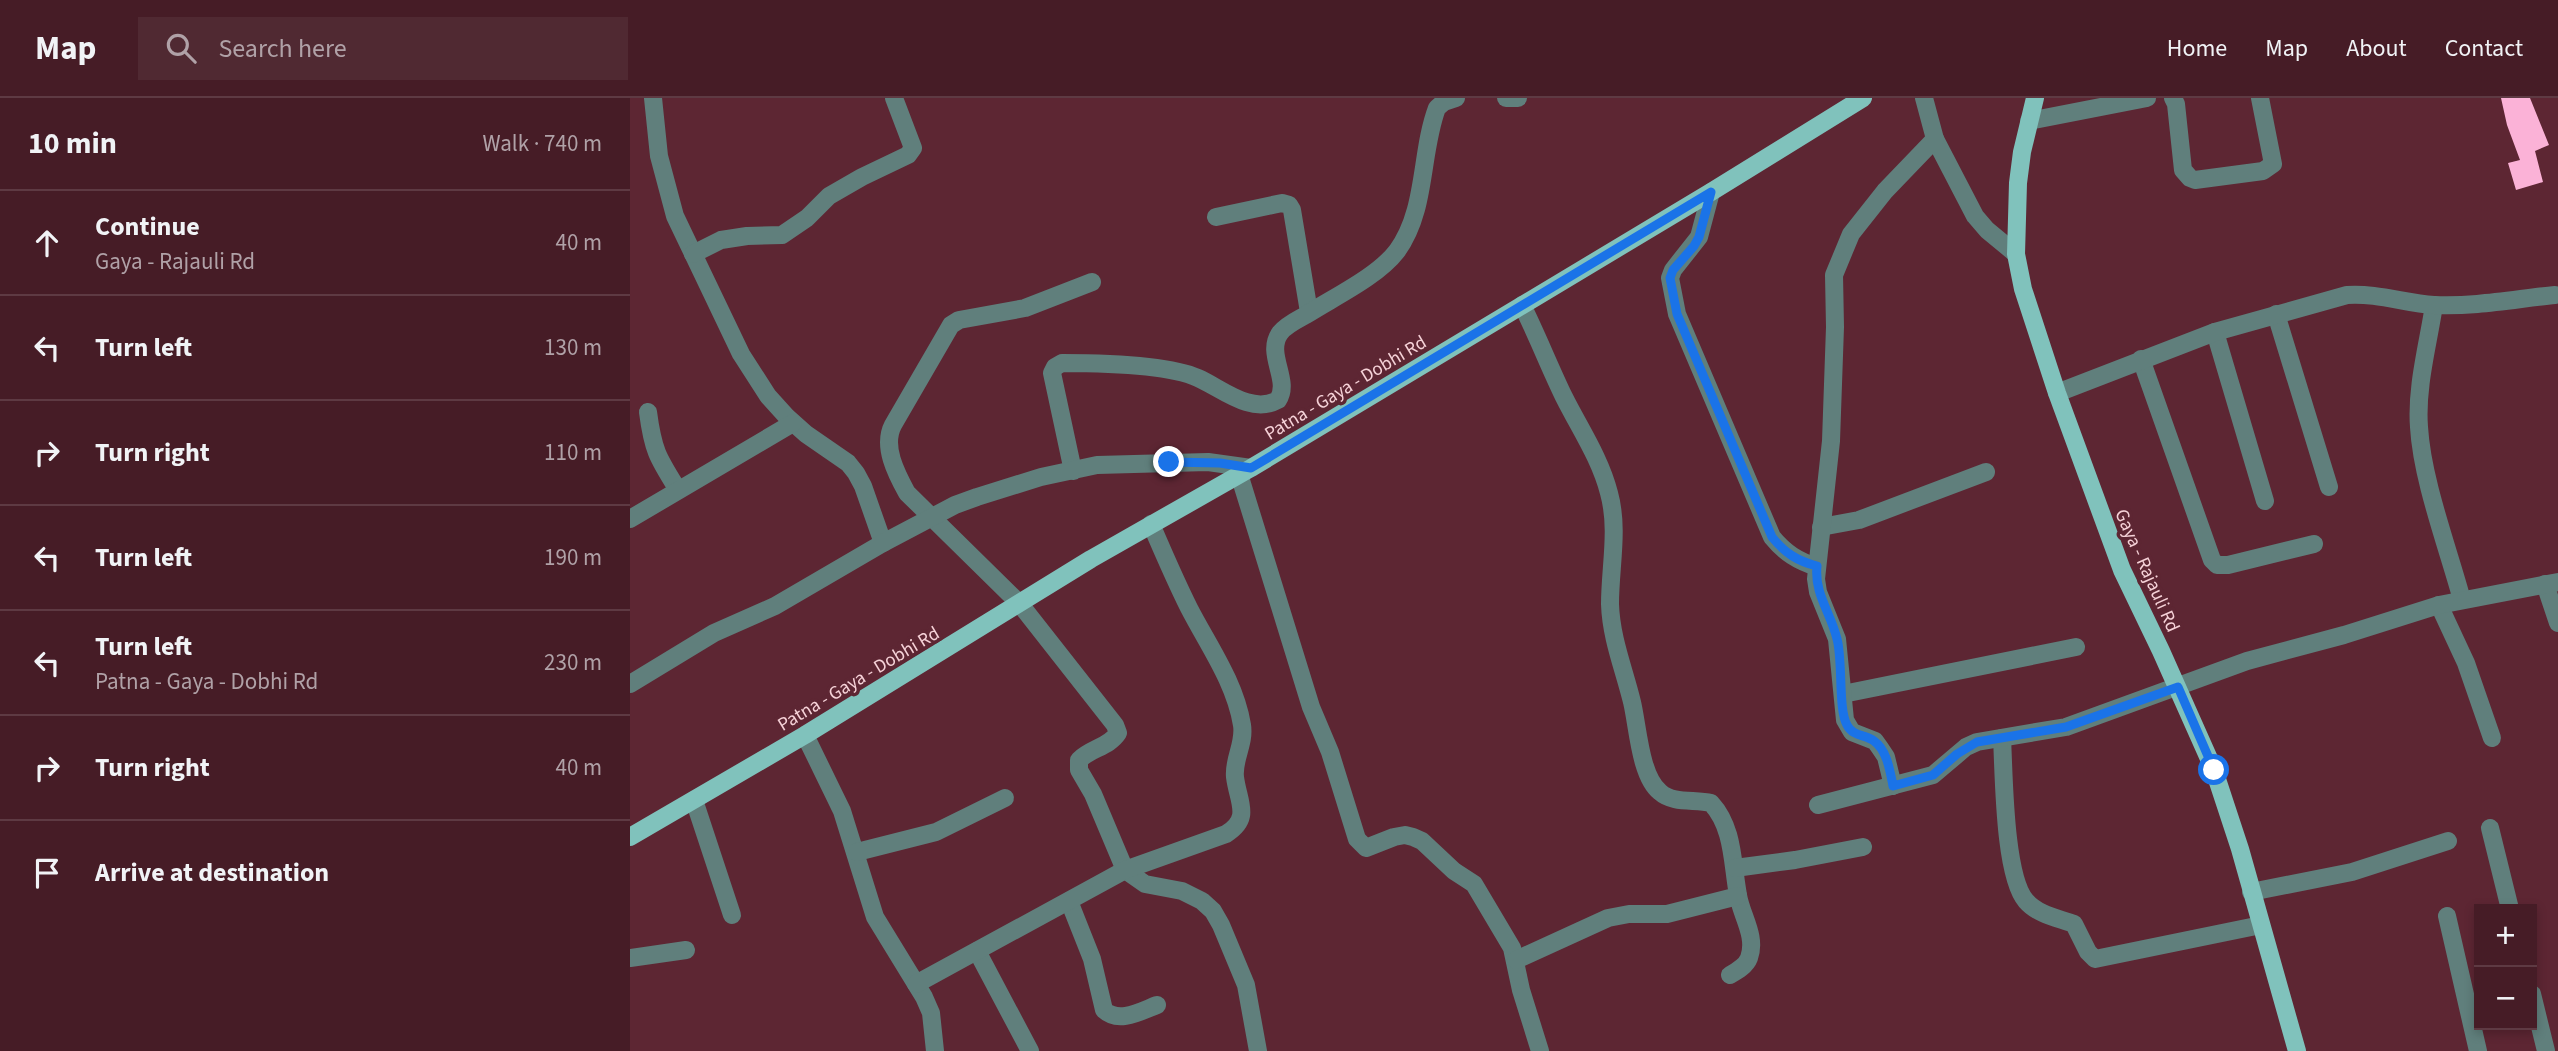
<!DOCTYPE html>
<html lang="en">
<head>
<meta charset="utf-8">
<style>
	body { margin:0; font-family:"Source Sans 3",sans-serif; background:#502932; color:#f1f3f6 }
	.controls { position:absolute; right:21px; bottom:21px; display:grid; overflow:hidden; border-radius:0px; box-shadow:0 4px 10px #0003 }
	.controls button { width:63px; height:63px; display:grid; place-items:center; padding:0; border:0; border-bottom:2px solid #5e3a43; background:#461c26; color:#f1f3f6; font:35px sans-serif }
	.stop { position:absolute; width:21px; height:21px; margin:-16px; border:5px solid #1a73e8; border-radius:50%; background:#fff }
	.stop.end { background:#1a73e8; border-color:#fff; box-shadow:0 2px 7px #0008 }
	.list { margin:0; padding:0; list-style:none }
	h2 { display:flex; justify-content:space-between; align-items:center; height:91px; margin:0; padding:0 28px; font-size:30px }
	h2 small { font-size:23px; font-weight:400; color:#b0a1a7 }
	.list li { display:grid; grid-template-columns:46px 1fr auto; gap:21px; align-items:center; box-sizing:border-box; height:105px; padding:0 28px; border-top:2px solid #5e3a43 }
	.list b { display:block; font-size:26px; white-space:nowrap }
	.list p { margin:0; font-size:23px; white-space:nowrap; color:#b0a1a7 }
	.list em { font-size:23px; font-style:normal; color:#b0a1a7 }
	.icon { flex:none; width:38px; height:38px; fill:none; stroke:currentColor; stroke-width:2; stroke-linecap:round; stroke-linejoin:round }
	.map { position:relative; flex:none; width:1928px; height:953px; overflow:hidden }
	header { display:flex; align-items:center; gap:42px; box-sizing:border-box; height:98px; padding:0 35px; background:#461c26; border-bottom:2px solid #5e3a43 }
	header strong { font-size:33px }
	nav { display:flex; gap:38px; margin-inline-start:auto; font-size:24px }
	.search { width:490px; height:63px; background:#502932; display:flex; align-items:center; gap:18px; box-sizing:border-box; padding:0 24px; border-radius:0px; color:#b0a1a7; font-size:26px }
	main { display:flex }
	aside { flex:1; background:#461c26 }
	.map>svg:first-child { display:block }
	.building { fill:#fbb2d7 }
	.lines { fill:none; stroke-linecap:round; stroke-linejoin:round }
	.minor { stroke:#607f7c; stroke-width:18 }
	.major { stroke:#80c2bc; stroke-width:18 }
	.route { stroke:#1a73e8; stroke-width:9 }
	.labels { text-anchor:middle; stroke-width:7; stroke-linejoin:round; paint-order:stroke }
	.street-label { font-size:19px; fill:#f6d2d8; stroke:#5d2633 }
</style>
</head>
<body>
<header>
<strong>Map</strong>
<div class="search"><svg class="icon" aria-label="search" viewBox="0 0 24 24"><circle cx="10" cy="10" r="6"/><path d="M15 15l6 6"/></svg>Search here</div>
<nav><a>Home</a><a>Map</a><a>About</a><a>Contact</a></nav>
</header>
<main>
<aside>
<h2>10 min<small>Walk · 740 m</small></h2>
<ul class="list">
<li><svg class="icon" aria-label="ahead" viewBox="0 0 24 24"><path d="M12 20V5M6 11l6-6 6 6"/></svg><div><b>Continue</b><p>Gaya - Rajauli Rd</p></div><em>40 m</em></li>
<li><svg class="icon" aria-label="left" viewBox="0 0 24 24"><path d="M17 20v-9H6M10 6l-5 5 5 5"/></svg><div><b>Turn left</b></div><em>130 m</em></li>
<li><svg class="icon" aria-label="right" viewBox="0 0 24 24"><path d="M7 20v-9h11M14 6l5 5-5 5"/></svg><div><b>Turn right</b></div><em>110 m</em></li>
<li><svg class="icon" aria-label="left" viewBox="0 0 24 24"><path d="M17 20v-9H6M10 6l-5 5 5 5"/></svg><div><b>Turn left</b></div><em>190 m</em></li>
<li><svg class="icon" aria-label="left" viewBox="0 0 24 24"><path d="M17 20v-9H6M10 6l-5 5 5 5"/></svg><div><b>Turn left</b><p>Patna - Gaya - Dobhi Rd</p></div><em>230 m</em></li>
<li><svg class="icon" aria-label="right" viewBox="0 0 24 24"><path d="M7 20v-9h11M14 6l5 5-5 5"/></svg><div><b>Turn right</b></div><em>40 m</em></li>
<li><svg class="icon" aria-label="arrive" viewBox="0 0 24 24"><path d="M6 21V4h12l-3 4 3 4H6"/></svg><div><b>Arrive at destination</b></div></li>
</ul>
</aside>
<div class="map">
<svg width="1928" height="953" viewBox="0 0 1928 953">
	<rect width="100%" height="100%" fill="#5d2633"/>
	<polygon class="building" points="1871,0 1900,0 1919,47 1905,53 1913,84 1886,92 1878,65 1890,62 1877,27"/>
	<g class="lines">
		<g class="minor">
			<polyline points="23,0 29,58 45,118 111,256 138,298 157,319 176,336 218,365 226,375 233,388 253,445"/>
			<polyline points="876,0 888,0"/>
			<polyline points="1543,0 1546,6 1553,72 1560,80 1565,82 1633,73 1643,66 1630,0"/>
			<polyline points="1399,23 1517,0"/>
			<polyline points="1305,41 1345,118 1357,132 1386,156"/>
			<path d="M1081 94 1069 139 1043 172 1040 180 1047 216 1142 439C1155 455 1168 463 1187 469"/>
			<polyline points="586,119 652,105 659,107 662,112 679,214"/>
			<polyline points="63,156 91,142 117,138 152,137 177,120 199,98 232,79 278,57 283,50 264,0"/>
			<path d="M462 184 395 210 329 222 321 227 263 327C252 348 266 375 277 395L390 506 485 627 488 635C479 649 461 650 449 662V672L463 696 495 772 515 786 552 793 572 803 583 813 591 827 616 887 628 953"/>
			<path d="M892 207C907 237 919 268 934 299 950 331 970 360 979 395 989 431 980 469 980 506 981 540 994 571 1002 604 1008 629 1010 678 1030 694 1043 706 1065 701 1081 705 1104 730 1102 765 1108 797 1111 817 1127 838 1119 860 1116 868 1107 873 1100 877"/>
			<path d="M1804 207C1798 247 1786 289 1789 329 1792 382 1818 450 1832 502"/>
			<polyline points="1646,216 1699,389"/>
			<polyline points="1585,234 1635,403"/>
			<polyline points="1511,261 1582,462 1587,467 1598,467 1684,446"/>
			<path d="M1427 295 1585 234 1717 197C1747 195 1775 205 1804 207 1844 209 1885 201 1925 197"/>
			<path d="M18 314C23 353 28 360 48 392"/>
			<path d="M443 373 422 275 425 269 432 265C467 265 537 266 568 280 591 290 621 317 648 302 661 282 635 256 650 235 656 227 667 222 676 217 704 199 747 179 767 153 797 112 790 55 807 10L814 4 826 0"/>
			<polyline points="609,376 681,609 700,654 727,741 736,750 764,739 775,737 783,739 792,743 824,773 844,786 882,850 891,892 910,953"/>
			<polyline points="0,421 163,325"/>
			<polyline points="1191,429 1229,422 1356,374"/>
			<polyline points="1915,486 1928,525"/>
			<polyline points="1809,507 1836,565 1862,640"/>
			<polyline points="0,586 84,535 145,508 253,445 325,407 347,399 411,379 467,367 578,364 621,370"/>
			<polyline points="1213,596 1446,549"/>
			<polyline points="175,637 212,713 245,819 294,899 301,915 305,953"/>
			<path d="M1372 640C1374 676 1374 778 1396 803 1408 817 1428 820 1444 826L1458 854 1465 861 1631 827"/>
			<polyline points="1263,688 1256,659 1250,650 1245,643 1222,634 1215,622 1207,541 1188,494 1186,481 1201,343 1205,229 1204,177 1221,136 1255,93 1305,41 1294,0"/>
			<polyline points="64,702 102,817"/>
			<polyline points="1188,707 1303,677 1336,649 1347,644 1436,629 1617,563 1714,537 1809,507 1928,484"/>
			<polyline points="1860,730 1880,811"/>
			<polyline points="227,754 306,734 375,700"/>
			<polyline points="1105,770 1165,762 1233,749"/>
			<polyline points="1621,794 1722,774 1818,743"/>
			<path d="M439 803 462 861 474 912C489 926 511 913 527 907"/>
			<polyline points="1817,818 1848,953"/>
			<polyline points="347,853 400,953"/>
			<polyline points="0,860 56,852"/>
			<polyline points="886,862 978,820 999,816 1037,816 1108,798"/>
			<path d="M286 886 495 772 596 736C622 720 608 704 605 679 603 661 615 646 612 627 605 584 578 547 559 510 545 482 533 454 521 426"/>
			<polyline points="1902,896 1916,953"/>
		</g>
		<g class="major">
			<polyline points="1405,0 1392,54 1388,85 1386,156 1393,191 1427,295 1492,472 1531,553 1584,672 1610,751 1667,953"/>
			<polyline points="0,739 175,637 461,461 621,370 1081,94 1233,0"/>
		</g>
	</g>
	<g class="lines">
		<path class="route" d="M539 364 590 365 621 370 1081 94 1069 139 1064 148 1043 172 1040 180 1047 216 1142 439C1155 455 1167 463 1187 468 1184 496 1201 515 1207 541 1213 562 1208 611 1217 627 1223 639 1235 636 1244 643 1257 652 1260 673 1263 688L1303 677 1327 656 1347 644 1436 629 1548 589 1584 672"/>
	</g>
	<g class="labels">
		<g class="street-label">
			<text transform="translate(715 289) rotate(-31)" y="7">Patna - Gaya - Dobhi Rd</text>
			<text transform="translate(1518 472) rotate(66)" y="7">Gaya - Rajauli Rd</text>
			<text transform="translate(228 580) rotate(-31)" y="7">Patna - Gaya - Dobhi Rd</text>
		</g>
	</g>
</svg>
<div class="controls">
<button>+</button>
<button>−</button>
</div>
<div class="stop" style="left:1584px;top:672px"></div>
<div class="stop end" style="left:539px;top:364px"></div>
</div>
</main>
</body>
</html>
